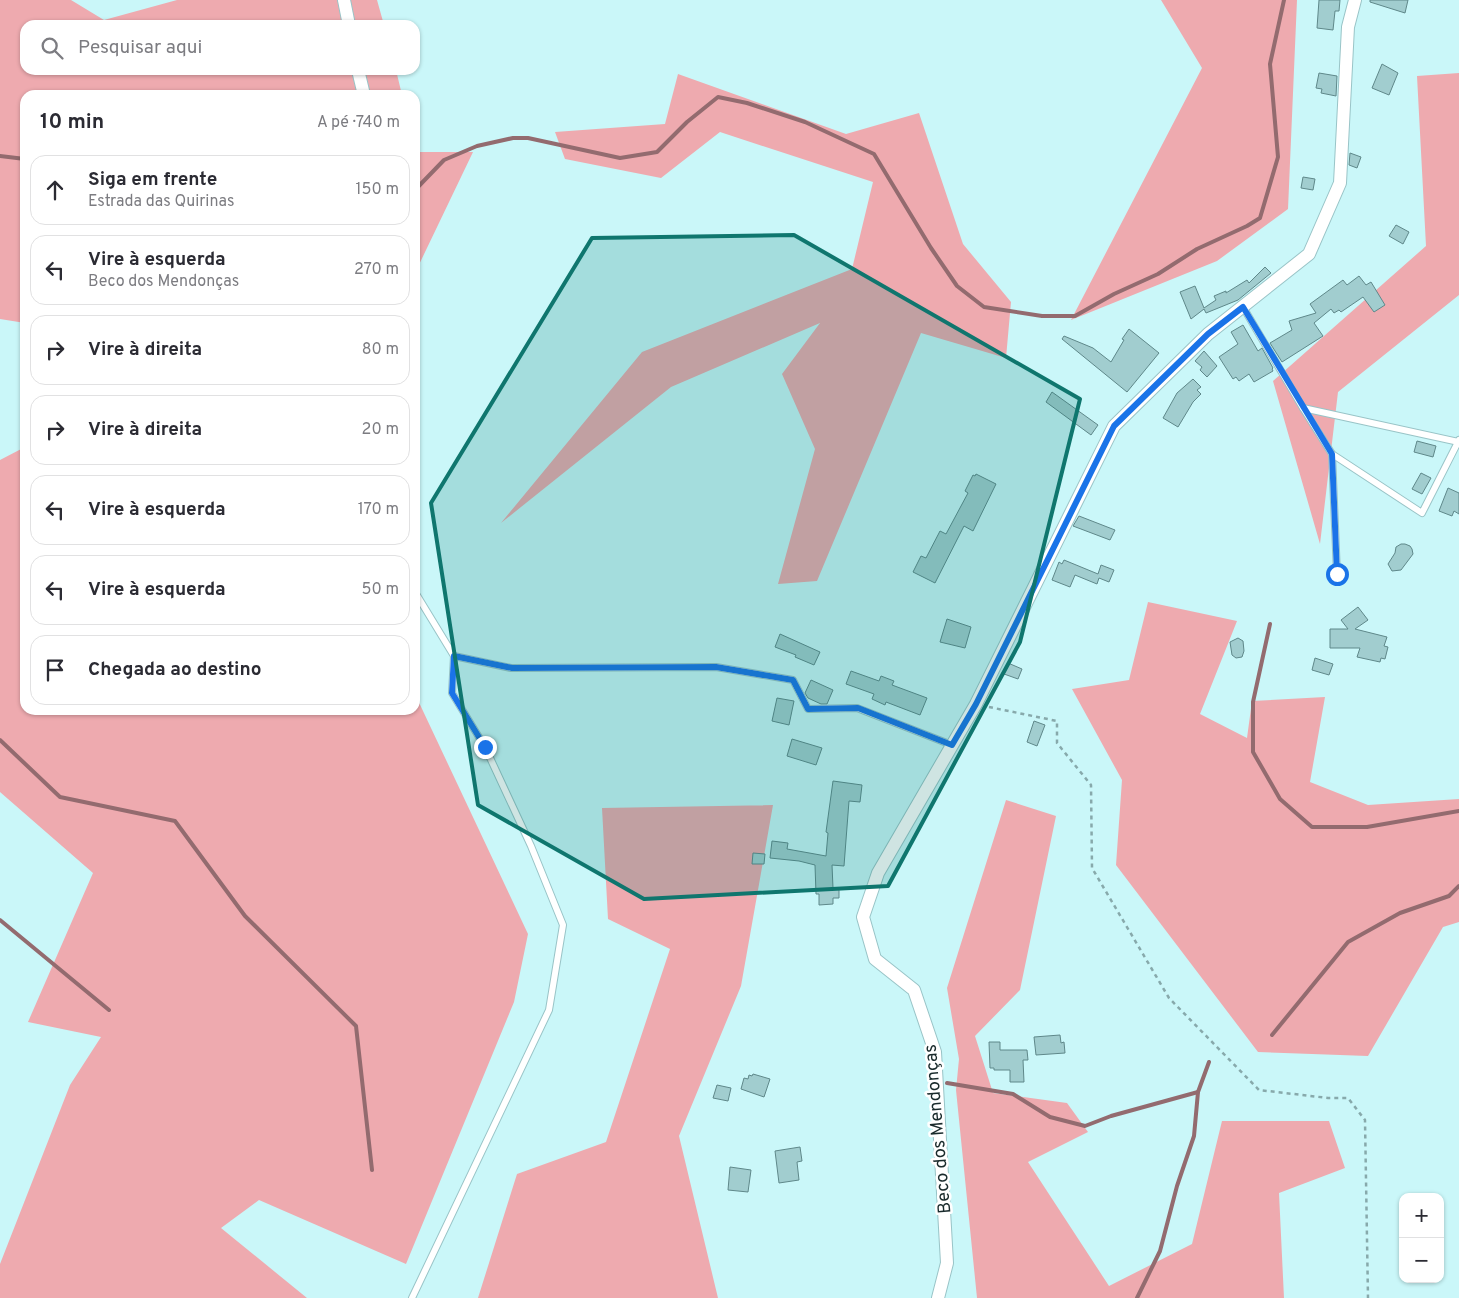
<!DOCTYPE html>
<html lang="pt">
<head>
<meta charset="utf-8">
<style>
	body { margin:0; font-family:Overpass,sans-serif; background:#f2f2f3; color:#2b2b33 }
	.controls { position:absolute; right:15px; bottom:15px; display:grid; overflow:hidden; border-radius:10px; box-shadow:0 1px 4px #0004 }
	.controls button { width:45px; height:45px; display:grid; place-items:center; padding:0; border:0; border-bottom:1px solid #e1e1e2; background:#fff; color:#2b2b33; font:25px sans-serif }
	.stop { position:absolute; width:15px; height:15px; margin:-11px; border:4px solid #1a73e8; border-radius:50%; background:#fff }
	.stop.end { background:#1a73e8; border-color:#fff; box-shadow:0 1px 5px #0008 }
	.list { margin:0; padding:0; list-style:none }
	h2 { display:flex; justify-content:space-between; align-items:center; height:65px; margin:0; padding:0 20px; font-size:21px }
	h2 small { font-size:16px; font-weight:400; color:#7c7c81 }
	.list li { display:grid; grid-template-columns:32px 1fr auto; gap:15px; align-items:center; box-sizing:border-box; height:70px; margin:0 10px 10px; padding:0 10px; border:1px solid #e1e1e2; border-radius:15px }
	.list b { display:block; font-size:19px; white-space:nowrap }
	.list p { margin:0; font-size:16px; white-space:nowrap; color:#7c7c81 }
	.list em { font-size:16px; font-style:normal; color:#7c7c81 }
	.icon { flex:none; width:28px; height:28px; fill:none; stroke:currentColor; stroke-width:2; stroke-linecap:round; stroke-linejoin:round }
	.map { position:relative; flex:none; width:1459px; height:1298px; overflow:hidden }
	.search { position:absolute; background:#fff; box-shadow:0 1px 4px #0004; left:20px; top:20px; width:400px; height:55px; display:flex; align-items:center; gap:12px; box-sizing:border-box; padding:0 18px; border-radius:15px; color:#7c7c81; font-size:19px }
	.panel { position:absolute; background:#fff; box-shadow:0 1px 4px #0004; left:20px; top:90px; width:400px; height:625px; border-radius:15px }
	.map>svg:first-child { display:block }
	.forest { fill:#eeaaaf }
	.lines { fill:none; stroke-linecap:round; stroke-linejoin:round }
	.stream { stroke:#936b6f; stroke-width:4 }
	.building { fill:#a1cdcf; stroke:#5f888a }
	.service-casing { stroke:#99c4c7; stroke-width:8 }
	.minor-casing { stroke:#99c4c7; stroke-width:14 }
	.path { stroke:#87a9ab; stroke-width:2.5; stroke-dasharray:4 4; stroke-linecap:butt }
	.service { stroke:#fff; stroke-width:6 }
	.minor { stroke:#fff; stroke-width:12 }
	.route { stroke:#1a73e8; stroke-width:6 }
	.marked { fill:#0f766e; fill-opacity:0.2; stroke:#0f766e; stroke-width:4; stroke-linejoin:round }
	.labels { text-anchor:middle; stroke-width:5; stroke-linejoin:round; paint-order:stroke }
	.street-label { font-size:18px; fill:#1a2b2c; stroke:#fff }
</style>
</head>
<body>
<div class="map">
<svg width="1459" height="1298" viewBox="0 0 1459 1298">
	<rect width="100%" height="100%" fill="#caf7f9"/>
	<g class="forest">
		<polygon points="0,0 71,0 104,20 177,0 377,0 384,25 25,25 25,70 396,70 402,95 25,95 25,323 0,319"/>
		<polygon points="1161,0 1297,0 1288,209 1217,261 1071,320 1202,68"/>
		<polygon points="1459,73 1459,295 1338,392 1320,544 1273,381 1426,246 1417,76"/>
		<polygon points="678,74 846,134 919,113 963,244 1011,302 1006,358 921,333 817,581 778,584 815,449 782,374 820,323 671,387 501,523 642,352 852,269 873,182 720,132 661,178 565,159 555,132 665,124"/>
		<polygon points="415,145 417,152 473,152 415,273"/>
		<polygon points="25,447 25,710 415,710 415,694 528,934 514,1002 406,1264 259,1200 221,1228 307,1298 0,1298 0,1264 70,1085 101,1037 28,1022 93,873 0,792 0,460"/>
		<polygon points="1148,602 1237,621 1200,714 1247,738 1252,701 1325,697 1310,782 1368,805 1459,799 1459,922 1443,927 1368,1056 1258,1052 1116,865 1122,780 1072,689 1129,680"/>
		<polygon points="1006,800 1056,816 1020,990 975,1036 993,1093 1067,1103 1088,1132 1028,1162 1109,1286 1192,1244 1222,1121 1329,1121 1345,1168 1279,1193 1284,1298 977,1298 956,1090 959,1059 947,988"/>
		<polygon points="773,805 741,986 679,1136 718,1298 478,1298 517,1174 606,1142 670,949 608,919 602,808"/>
	</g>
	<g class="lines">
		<g class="stream">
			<polyline points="0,156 25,159"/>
			<polyline points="415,190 444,160 477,146 513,138 528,138 620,158 657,152 687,122 718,97 747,103 805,122 874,154 931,248 957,286 984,307 1042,316 1075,316 1114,294 1158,274 1197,249 1247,226 1260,218 1278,157 1270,64 1284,0"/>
			<polyline points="1270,624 1253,702 1253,752 1280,799 1312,827 1367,827 1459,811"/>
			<polyline points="0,740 60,797 175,821 245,916 356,1026 372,1170"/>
			<polyline points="0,920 109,1010"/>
			<polyline points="1272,1035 1348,942 1400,913 1449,896 1459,886"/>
			<polyline points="947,1083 1013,1094 1050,1117 1085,1126 1111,1116 1198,1092"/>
			<polyline points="1137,1298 1160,1251 1177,1186 1194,1136 1198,1092 1209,1062"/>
		</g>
	</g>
	<g class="building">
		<polygon points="1319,0 1340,0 1339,11 1335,11 1333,30 1317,28"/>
		<polygon points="1370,0 1408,0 1405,13 1370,2"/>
		<polygon points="1382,64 1398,73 1389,95 1372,88"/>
		<polygon points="1319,73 1337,76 1336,96 1321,93 1322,89 1316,88"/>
		<polygon points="1350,153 1361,157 1357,168 1349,165"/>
		<polygon points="1303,177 1315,179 1313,190 1301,188"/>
		<polygon points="1396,225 1409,232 1403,244 1389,236"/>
		<polygon points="1265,267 1271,273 1238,300 1206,313 1204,309 1191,319 1180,292 1195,286 1204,308 1216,300 1214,296 1226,291 1226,293 1247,280 1249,283"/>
		<polygon points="1359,276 1366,285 1371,282 1385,305 1374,312 1363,297 1341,312 1339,310 1334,313 1331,309 1314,323 1323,336 1282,362 1270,343 1292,330 1289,321 1316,313 1310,304 1343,280 1347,285"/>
		<polygon points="1243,325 1258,351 1262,348 1273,368 1272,369 1273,371 1254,382 1249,374 1239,381 1236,377 1233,379 1219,357 1238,344 1231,332"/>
		<polygon points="1129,329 1159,353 1127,392 1062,339 1064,336 1093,348 1111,362 1124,340 1122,339"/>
		<polygon points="1204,351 1217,366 1207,377 1200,370 1202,367 1195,361"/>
		<polygon points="1193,379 1201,387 1197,390 1201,394 1193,402 1178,427 1163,418 1177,393"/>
		<polygon points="1052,392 1098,425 1091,435 1046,402"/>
		<polygon points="1417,441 1436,446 1433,457 1414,452"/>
		<polygon points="1421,473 1431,478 1422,494 1412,489"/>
		<polygon points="976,474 996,484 973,531 964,526 935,583 913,572 921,556 926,558 940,531 946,534 968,493 965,491 973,475 975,476"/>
		<polygon points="1448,488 1459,493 1459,514 1454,511 1452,516 1439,511"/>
		<polygon points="1079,516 1115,530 1110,540 1073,526"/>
		<polygon points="1401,544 1405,544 1410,546 1412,549 1413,554 1401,570 1392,571 1388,564 1395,553 1396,547"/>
		<polygon points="1064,560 1098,574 1101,565 1114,570 1109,582 1099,578 1097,584 1075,575 1070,587 1052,580 1059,562 1062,564"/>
		<polygon points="1358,607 1368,620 1355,629 1387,637 1384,646 1388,647 1385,659 1381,658 1380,662 1357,657 1360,648 1330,648 1330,629 1348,629 1341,620"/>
		<polygon points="947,619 971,627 965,648 940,642"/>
		<polygon points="780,634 820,652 814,665 795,657 796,655 775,647"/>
		<polygon points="1238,638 1243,641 1244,651 1242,657 1236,658 1232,655 1230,642"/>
		<polygon points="1315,658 1333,664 1329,675 1312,670"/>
		<polygon points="1008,663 1022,669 1018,679 1004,674"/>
		<polygon points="851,671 879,681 881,676 894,681 892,685 927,698 920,715 886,702 885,705 872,699 874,694 846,684"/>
		<polygon points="811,680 833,690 827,704 821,704 808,698 805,693"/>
		<polygon points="777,698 794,701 789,725 772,721"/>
		<polygon points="1034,721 1045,725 1037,746 1027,742"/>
		<polygon points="792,739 822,748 816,765 787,756"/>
		<polygon points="833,781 862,785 860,802 849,801 844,866 832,865 833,888 839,888 839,898 833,898 833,904 819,905 819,894 816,894 815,865 799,861 770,858 772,841 788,843 787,849 826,856 828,833 826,832"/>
		<polygon points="753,853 765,854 764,864 752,864"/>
		<polygon points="1060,1035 1061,1043 1064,1042 1065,1053 1036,1055 1034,1037"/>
		<polygon points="989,1042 1000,1042 1000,1050 1027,1050 1028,1060 1023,1060 1024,1082 1010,1082 1010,1070 994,1070 994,1068 990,1068"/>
		<polygon points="753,1074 770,1079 764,1097 741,1089 744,1078 748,1079 749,1075 752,1076"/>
		<polygon points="717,1085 731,1088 728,1101 713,1098"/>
		<polygon points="800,1147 802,1161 797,1162 799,1180 779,1183 775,1151"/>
		<polygon points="730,1167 751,1170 748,1192 728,1190"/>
	</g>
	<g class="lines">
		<defs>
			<g id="service">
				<polyline points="1243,307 1303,408 1459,442"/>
				<polyline points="1303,408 1332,454 1337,574"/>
				<polyline points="1332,454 1422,513 1459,440"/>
				<polyline points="454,656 511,668 716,667 793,680 808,709 857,708 952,745"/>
				<polyline points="412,1298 549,1010 563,925 531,846 485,747 452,693 454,656 415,592"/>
			</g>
			<g id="minor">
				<polyline points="344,0 349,25"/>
				<polyline points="358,70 364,95"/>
				<polyline points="938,1298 947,1263 935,1052 914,990 875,959 863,917 878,873 976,704 1114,426 1208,334 1309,254 1340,183 1348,27 1355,0"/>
			</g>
		</defs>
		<use href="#service" class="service-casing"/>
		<use href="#minor" class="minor-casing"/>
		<polyline class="path" points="989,707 1057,721 1057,743 1091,785 1092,868 1169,998 1259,1090 1328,1098 1348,1098 1365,1120 1368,1298"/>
		<use href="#service" class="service"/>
		<use href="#minor" class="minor"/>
	</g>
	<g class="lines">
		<polyline class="route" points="485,747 452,693 454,656 512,668 716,667 793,680 808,709 858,708 952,745 976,704 1114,426 1208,334 1243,307 1332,454 1337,574"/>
	</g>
	<path class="marked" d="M794 235 1080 399 1020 642 888 886 644 899 478 805 431 503 592 238Z"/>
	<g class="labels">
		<g class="street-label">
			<text transform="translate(937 1129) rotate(-95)" y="6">Beco dos Mendonças</text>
		</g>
	</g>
</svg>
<div class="controls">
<button>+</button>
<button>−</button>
</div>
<div class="stop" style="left:1337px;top:574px"></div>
<div class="stop end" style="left:485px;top:747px"></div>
<div class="search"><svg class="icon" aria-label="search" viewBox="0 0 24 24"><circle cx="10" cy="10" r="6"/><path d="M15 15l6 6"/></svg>Pesquisar aqui</div>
<section class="panel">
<h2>10 min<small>A pé · 740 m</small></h2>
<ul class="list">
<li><svg class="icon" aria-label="ahead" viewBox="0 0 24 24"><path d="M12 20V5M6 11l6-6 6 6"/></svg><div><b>Siga em frente</b><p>Estrada das Quirinas</p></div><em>150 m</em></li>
<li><svg class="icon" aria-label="left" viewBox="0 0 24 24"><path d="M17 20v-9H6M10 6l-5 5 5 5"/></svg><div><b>Vire à esquerda</b><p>Beco dos Mendonças</p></div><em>270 m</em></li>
<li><svg class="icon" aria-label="right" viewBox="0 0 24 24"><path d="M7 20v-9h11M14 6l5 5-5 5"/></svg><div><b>Vire à direita</b></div><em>80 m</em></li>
<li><svg class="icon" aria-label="right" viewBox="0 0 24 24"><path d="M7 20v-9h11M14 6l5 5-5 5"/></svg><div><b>Vire à direita</b></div><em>20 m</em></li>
<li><svg class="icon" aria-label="left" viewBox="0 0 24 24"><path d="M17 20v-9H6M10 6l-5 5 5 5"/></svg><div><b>Vire à esquerda</b></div><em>170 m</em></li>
<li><svg class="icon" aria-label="left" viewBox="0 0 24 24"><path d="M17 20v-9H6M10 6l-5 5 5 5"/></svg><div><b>Vire à esquerda</b></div><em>50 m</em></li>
<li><svg class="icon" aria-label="arrive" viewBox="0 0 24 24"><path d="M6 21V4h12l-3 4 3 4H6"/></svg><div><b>Chegada ao destino</b></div></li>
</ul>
</section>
</div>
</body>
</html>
